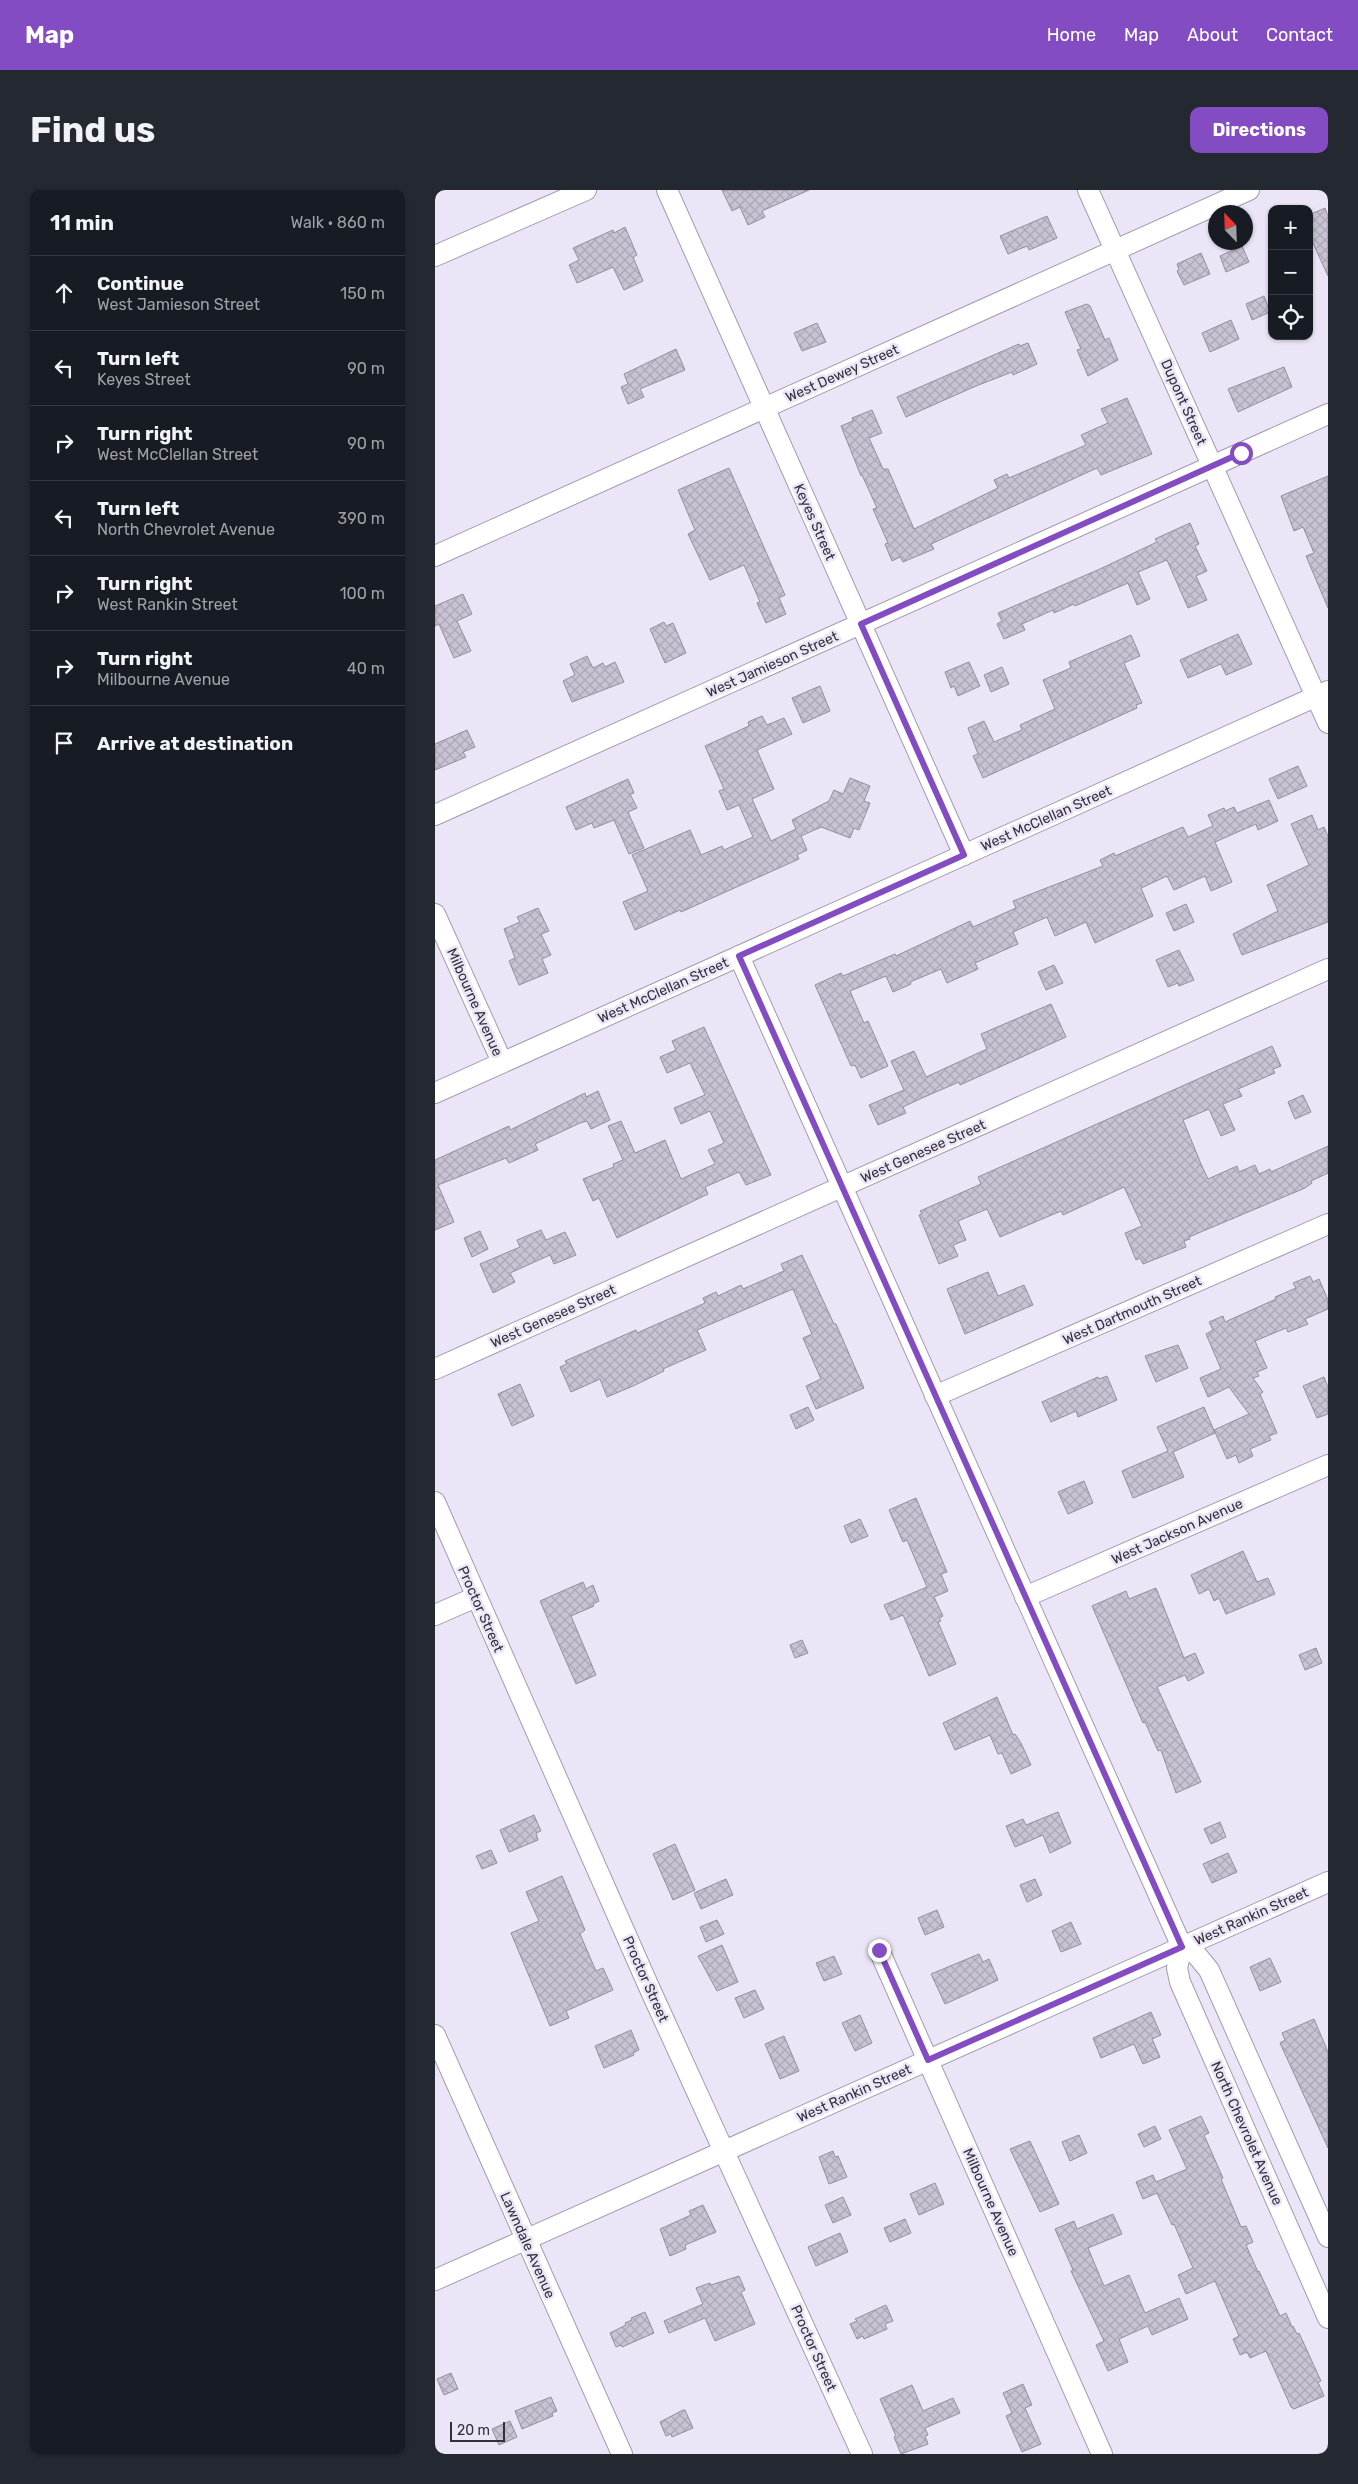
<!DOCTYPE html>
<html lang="en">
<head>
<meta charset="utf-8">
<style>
	body { margin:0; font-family:Rubik,sans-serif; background:#242831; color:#f1f3f6 }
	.controls { position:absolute; right:15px; top:15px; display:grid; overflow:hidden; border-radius:10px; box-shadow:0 1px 4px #0004 }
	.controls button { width:45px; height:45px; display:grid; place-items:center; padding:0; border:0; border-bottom:1px solid #363941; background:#171b24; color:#f1f3f6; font:25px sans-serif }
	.compass { position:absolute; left:773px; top:15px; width:45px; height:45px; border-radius:50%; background:#171b24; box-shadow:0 1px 4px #0004; rotate:337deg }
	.scale { position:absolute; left:15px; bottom:12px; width:55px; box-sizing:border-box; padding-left:5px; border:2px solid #333037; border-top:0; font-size:14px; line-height:18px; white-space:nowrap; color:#333037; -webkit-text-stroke:4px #ece5f8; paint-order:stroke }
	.stop { position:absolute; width:15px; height:15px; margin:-11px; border:4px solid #844cc3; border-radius:50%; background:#fff }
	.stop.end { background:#844cc3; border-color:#fff; box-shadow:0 1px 5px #0008 }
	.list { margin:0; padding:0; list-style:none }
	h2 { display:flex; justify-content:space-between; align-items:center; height:65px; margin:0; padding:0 20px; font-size:21px }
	h2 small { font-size:16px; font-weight:400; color:#9ea1a6 }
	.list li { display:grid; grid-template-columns:32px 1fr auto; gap:15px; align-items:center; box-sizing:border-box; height:75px; padding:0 20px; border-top:1px solid #363941 }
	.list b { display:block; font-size:19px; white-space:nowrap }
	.list p { margin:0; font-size:16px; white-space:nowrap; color:#9ea1a6 }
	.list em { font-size:16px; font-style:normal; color:#9ea1a6 }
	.icon { flex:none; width:28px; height:28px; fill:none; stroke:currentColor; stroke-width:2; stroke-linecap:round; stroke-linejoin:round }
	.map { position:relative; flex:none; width:893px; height:2264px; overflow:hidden; border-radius:10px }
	header { display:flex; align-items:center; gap:30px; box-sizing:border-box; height:70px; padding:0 25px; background:#844cc3; color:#fff }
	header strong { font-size:24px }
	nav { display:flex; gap:28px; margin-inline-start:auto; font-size:18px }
	.intro { display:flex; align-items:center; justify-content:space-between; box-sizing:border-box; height:120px; padding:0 30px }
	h1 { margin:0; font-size:35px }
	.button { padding:12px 22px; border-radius:10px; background:#844cc3; color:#fff; font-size:18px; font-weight:700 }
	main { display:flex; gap:30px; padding:0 30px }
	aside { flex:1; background:#171b24; border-radius:10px; box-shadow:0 1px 4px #0004 }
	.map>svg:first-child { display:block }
	.building { fill:url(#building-cross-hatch); stroke:#958e9f }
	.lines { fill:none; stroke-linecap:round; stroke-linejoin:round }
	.minor-casing { stroke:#a29cad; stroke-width:22 }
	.minor { stroke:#fff; stroke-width:20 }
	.route { stroke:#844cc3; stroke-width:6 }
	.labels { text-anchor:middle; stroke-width:5; stroke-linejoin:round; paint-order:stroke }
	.street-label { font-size:14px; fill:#333037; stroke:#ece5f8 }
</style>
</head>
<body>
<header>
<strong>Map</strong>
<nav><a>Home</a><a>Map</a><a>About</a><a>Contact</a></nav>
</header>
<div class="intro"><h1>Find us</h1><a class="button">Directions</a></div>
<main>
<aside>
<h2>11 min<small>Walk · 860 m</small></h2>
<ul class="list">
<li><svg class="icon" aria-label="ahead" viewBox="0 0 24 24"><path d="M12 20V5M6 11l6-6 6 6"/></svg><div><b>Continue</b><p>West Jamieson Street</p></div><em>150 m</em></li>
<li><svg class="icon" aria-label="left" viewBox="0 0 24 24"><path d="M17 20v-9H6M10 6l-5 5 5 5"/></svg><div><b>Turn left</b><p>Keyes Street</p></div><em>90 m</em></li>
<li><svg class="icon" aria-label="right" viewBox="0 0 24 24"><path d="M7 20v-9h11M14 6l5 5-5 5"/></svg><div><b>Turn right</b><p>West McClellan Street</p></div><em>90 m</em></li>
<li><svg class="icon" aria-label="left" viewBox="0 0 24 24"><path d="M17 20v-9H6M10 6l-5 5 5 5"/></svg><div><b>Turn left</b><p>North Chevrolet Avenue</p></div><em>390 m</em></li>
<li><svg class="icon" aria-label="right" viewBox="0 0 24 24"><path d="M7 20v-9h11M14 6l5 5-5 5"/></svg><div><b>Turn right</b><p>West Rankin Street</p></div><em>100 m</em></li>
<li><svg class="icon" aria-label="right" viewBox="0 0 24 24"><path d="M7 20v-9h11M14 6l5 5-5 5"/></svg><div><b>Turn right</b><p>Milbourne Avenue</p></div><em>40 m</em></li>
<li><svg class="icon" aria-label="arrive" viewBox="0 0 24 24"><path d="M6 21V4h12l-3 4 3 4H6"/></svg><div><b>Arrive at destination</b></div></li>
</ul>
</aside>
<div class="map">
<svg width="893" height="2264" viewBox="0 0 893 2264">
	<defs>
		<pattern id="building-cross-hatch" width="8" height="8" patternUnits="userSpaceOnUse" patternTransform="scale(1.25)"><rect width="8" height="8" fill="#c8c2d3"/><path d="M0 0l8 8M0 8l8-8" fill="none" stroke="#aca7b6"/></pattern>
	</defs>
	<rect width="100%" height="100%" fill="#ece5f8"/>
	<g class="building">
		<polygon points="287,0 374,0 327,21 330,27 313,35 305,17 297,21"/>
		<polygon points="890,18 893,26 893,86 878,53 874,55 874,25"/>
		<polygon points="612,26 622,48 594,60 592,56 573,64 565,46"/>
		<polygon points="190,37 202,65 198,67 208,91 189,100 178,77 142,93 134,75 144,70 138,58 178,40 179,43"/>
		<polygon points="807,56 814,72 791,82 785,66"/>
		<polygon points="766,63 775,84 749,95 742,81 744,80 742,74"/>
		<polygon points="829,106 835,122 817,130 811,114"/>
		<polygon points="652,114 655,116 670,150 674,148 683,170 653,186 642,160 646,159 630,122"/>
		<polygon points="796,130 804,149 775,162 767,143"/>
		<polygon points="382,133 391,152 367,161 359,143"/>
		<polygon points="593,153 602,174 578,185 577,182 541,196 471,227 462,207 584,154 585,156"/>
		<polygon points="241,159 250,180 205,199 209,207 193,214 186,197 193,194 189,184"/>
		<polygon points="849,177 857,197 803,222 793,199"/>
		<polygon points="692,208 717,264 666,285 662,278 496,354 499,359 468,372 465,367 457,371 450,354 453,353 438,319 442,318 427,285 426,286 406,236 418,231 417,228 437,220 447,243 434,248 448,279 453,279 479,339 563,298 559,290 572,284 574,288 651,255 646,245 673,233 666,219"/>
		<polygon points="294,278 350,405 344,408 351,424 331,433 322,413 325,412 309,375 275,390 253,344 260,340 243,300"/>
		<polygon points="893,286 893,418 871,366 879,363 868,337 859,341 846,306"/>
		<polygon points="755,333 764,354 760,356 772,381 761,386 772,410 753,418 732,370 703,382 715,409 702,415 693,393 640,416 639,414 619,423 618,420 587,434 590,440 569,449 562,434 567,431 563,423 665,379 722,352 720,349"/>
		<polygon points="28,404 37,424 22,431 36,461 19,468 4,434 0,436 0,416"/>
		<polygon points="229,432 231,436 238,433 251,463 230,473 215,439"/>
		<polygon points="803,444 817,474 791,485 786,474 753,488 745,470"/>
		<polygon points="696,445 705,466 689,473 707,513 701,515 702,518 548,588 538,566 543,564 533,538 549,531 559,552 587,540 585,535 620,519 608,490 636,478 634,472"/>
		<polygon points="152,466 158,478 168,473 170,477 180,472 189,492 137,512 128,491 140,485 135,474"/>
		<polygon points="534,472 545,496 523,506 519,496 516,498 510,482"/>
		<polygon points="567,477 574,494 556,502 549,485"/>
		<polygon points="385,496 395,521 368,533 357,508"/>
		<polygon points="327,526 332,535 349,528 357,544 322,560 339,599 317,609 336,651 361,639 357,630 394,611 399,600 408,604 415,588 435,596 429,611 435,613 424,640 419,638 415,648 386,637 366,646 372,660 362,665 364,669 246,722 245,720 200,740 188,712 213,701 197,665 255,640 266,665 287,656 289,660 318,647 304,615 292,620 284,601 289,599 270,556 314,536 313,532"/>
		<polygon points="32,540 40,557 28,562 31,567 0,580 0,554"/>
		<polygon points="863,576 872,596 843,609 834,589"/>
		<polygon points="193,589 199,603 195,604 202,618 193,622 209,658 194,664 179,630 159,638 157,633 141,640 131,617"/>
		<polygon points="834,610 843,631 823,640 821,634 780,652 797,692 776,701 770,686 739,700 732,686 706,698 718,726 660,753 651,732 620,746 612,727 578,742 583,754 540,773 543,779 512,793 506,779 475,792 476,794 458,802 451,786 415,801 429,833 433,831 453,876 426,888 420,875 416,876 380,795 406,783 408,786 460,764 461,766 535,731 538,737 581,718 578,711 668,676 665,670 679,663 680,666 748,637 753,647 778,636 773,625 789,618 790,621 799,617 802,623"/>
		<polygon points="877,625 883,640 889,637 893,646 893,732 807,765 798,744 843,721 832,695 874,675 856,634"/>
		<polygon points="751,714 759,732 739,741 731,723"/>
		<polygon points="103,718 114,741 106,744 116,765 107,769 113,783 84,795 74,771 80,768 69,739 85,732 82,727"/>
		<polygon points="744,760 759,790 744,796 743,793 733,797 721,770"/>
		<polygon points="619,775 628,793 611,800 603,782"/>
		<polygon points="616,814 631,847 525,895 524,892 487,908 468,917 471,923 443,935 434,915 469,900 456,871 479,861 491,887 552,859 546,844"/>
		<polygon points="269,837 336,985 311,995 304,982 270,997 273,1004 182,1048 164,1008 158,1011 148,989 179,977 178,974 188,970 173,936 186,931 200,963 230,950 246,989 280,974 273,960 289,953 275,921 246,934 239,918 270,905 255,873 232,883 225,867 241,860 237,851"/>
		<polygon points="837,856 846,876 838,879 840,883 803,899 807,906 788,914 800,940 786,946 774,919 748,930 766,974 773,989 802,976 804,982 820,975 824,984 835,979 836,982 893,956 893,983 876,991 877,993 870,998 754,1047 755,1049 749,1051 751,1057 708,1074 705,1068 701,1070 690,1043 707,1036 689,997 628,1025 626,1021 565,1047 552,1019 523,1031 531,1050 518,1055 523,1066 504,1074 484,1025 487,1024 485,1021 546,994 543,987"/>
		<polygon points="163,901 175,930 156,939 152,931 145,933 100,954 103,960 74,973 71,968 3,995 19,1032 0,1040 0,970 74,936 75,940 150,903 151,907"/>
		<polygon points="868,905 876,922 860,929 853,912"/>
		<polygon points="106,1040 111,1050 130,1042 141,1065 119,1074 115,1065 75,1083 80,1092 58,1103 45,1074 85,1057 82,1050"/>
		<polygon points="45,1041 53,1059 37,1067 29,1048"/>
		<polygon points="367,1065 399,1134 401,1134 429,1198 381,1219 371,1196 386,1189 368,1148 377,1144 358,1099 262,1140 271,1160 228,1179 229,1181 198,1196 172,1207 165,1189 136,1202 125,1177 132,1174 130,1171 201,1140 202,1143 211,1139 270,1113 268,1108 281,1102 283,1106 306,1095 308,1099 349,1081 346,1074"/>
		<polygon points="553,1082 563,1106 589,1095 598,1115 530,1144 512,1099"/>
		<polygon points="875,1086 878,1092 884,1089 893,1110 893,1119 870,1129 873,1134 853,1142 851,1138 820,1151 832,1178 822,1182 824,1186 818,1188 828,1202 825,1204 842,1243 834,1246 836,1250 815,1259 818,1266 804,1273 801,1265 792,1269 779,1240 814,1224 794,1197 773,1207 765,1188 786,1179 771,1144 778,1140 774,1132 788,1126 790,1132 841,1109 840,1107 861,1098 858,1093"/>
		<polygon points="743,1155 753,1178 721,1192 710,1166"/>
		<polygon points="672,1186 682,1210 643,1227 641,1221 616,1232 607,1212 663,1187 664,1189"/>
		<polygon points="889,1187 893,1197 893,1224 882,1228 868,1196"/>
		<polygon points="85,1194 99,1226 77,1236 63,1204"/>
		<polygon points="373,1217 379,1230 361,1239 355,1225"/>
		<polygon points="769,1217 780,1243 738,1262 749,1287 698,1308 687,1281 733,1261 722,1237"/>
		<polygon points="649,1291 658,1313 633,1324 623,1302"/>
		<polygon points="481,1308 512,1382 506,1384 513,1401 499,1407 508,1426 504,1428 506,1431 503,1432 521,1474 494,1486 468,1425 456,1430 449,1415 492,1397 472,1350 468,1352 454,1320"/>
		<polygon points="425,1329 433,1346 416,1353 409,1336"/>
		<polygon points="808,1361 822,1392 833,1388 840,1404 791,1424 784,1408 779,1411 774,1399 764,1404 756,1385"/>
		<polygon points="148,1392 151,1399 158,1395 164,1411 158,1414 159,1416 136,1426 161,1485 141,1494 105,1411"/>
		<polygon points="721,1398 749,1468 760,1463 769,1483 753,1491 750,1485 722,1497 766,1592 741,1603 726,1560 723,1561 710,1532 708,1533 657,1416 691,1401 694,1409"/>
		<polygon points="367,1450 373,1463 360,1468 355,1455"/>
		<polygon points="881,1458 887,1473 870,1480 864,1465"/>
		<polygon points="562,1507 578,1545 580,1544 586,1553 596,1575 576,1584 567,1563 563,1564 555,1545 520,1560 508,1533"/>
		<polygon points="623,1622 636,1653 615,1663 608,1645 580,1657 571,1636 588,1629 591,1635"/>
		<polygon points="99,1625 106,1641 101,1643 103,1650 74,1662 65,1640"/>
		<polygon points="785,1632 791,1647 776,1654 769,1639"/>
		<polygon points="240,1654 260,1700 238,1710 218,1664"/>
		<polygon points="56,1660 62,1673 47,1679 41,1666"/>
		<polygon points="793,1663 802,1682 777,1693 768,1674"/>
		<polygon points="127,1686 150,1740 145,1744 161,1781 168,1778 178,1800 131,1821 134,1828 115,1836 76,1743 104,1731 91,1702"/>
		<polygon points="291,1689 298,1705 266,1719 259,1703"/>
		<polygon points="600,1689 607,1705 592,1712 585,1695"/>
		<polygon points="502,1720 509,1737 490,1745 483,1728"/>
		<polygon points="282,1730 289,1744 271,1752 265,1737"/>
		<polygon points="636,1732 646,1754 626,1762 617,1741"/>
		<polygon points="287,1755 303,1792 282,1801 263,1766"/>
		<polygon points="544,1764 548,1772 554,1769 563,1790 510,1814 496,1784"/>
		<polygon points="399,1766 407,1784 389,1791 381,1773"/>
		<polygon points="835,1768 846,1792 825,1801 815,1777"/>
		<polygon points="320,1800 329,1819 309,1828 300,1808"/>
		<polygon points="716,1822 726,1845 717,1849 725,1867 708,1874 699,1854 666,1868 658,1848"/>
		<polygon points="425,1825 437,1853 420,1861 407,1833"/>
		<polygon points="879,1829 893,1862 893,1958 845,1853 850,1850 847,1843"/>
		<polygon points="196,1840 204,1860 198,1863 199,1865 169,1878 160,1856"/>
		<polygon points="349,1846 364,1881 345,1889 330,1854"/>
		<polygon points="766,1926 774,1943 769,1945 788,1988 786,1989 806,2037 811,2036 818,2052 811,2055 823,2082 824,2081 845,2126 851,2123 857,2137 858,2136 862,2144 864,2143 886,2191 883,2192 889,2206 859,2219 856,2217 831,2161 815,2168 812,2162 805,2165 798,2149 804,2146 780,2091 751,2104 743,2085 758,2078 739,2034 737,2035 722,2003 708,2009 701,1992 718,1985 721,1992 752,1979 734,1940"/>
		<polygon points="720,1936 726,1949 709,1957 703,1944"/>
		<polygon points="644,1945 652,1963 635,1971 627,1952"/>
		<polygon points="595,1951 624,2014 605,2022 575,1959"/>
		<polygon points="398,1961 400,1967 403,1966 412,1987 394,1994 384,1967"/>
		<polygon points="500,1993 509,2014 484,2025 475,2004"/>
		<polygon points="408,2007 416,2025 398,2033 390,2015"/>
		<polygon points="268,2015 281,2042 250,2055 251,2059 235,2066 225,2039 256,2025 254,2021"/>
		<polygon points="678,2024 687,2044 653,2058 669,2096 694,2085 710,2123 744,2108 753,2129 717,2145 713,2136 684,2149 693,2172 673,2181 661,2155 669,2151 636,2081 638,2080 620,2039 639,2031 642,2039"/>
		<polygon points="470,2029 476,2043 455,2052 449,2038"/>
		<polygon points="405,2043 413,2062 381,2076 373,2057"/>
		<polygon points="304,2086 310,2100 306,2102 320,2134 280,2151 270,2128 234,2143 229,2131 268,2114 261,2098 275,2093 276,2095"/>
		<polygon points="451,2115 458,2131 450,2134 452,2139 429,2149 428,2146 422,2149 415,2134 422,2131 420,2129"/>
		<polygon points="210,2122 219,2143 187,2157 186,2155 181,2157 175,2143 191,2135 190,2133 197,2130 196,2128"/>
		<polygon points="16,2183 23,2199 9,2205 2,2189"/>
		<polygon points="588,2194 597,2215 590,2218 606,2254 587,2262 571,2226 577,2223 568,2203"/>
		<polygon points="477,2195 488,2221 518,2208 525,2223 490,2238 493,2245 490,2246 493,2254 466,2264 459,2247 461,2246 445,2209"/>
		<polygon points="116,2207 122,2221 117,2223 118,2226 87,2239 80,2221"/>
		<polygon points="248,2220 250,2220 258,2238 237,2247 236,2244 231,2246 225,2232"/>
		<polygon points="75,2231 82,2247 64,2255 57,2239"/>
	</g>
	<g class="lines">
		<defs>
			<g id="minor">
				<polyline points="232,0 529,665"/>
				<polyline points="653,0 893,533"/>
				<polyline points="0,66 151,0"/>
				<polyline points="0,366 814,0"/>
				<polyline points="0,625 893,224"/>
				<polyline points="0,724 67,872"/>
				<polyline points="304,766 747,1757 742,1778 745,1792 893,2128"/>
				<polyline points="0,903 893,501"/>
				<polyline points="0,1179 893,779"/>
				<polyline points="500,1206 893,1034"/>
				<polyline points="0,1312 214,1797 427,2264"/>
				<polyline points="590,1407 893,1275"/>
				<polyline points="0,1425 41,1407"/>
				<polyline points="747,1757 760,1763 774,1780 893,2047"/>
				<polyline points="444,1760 667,2264"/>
				<polyline points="0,1845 187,2264"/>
				<polyline points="0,2090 893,1692"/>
			</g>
		</defs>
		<use href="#minor" class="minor-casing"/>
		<use href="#minor" class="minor"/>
	</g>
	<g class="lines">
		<polyline class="route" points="444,1760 493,1870 747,1757 304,766 529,665 426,434 806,263"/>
	</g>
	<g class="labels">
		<g class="street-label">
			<text transform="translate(407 183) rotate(-24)" y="5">West Dewey Street</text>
			<text transform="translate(749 212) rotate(66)" y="5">Dupont Street</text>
			<text transform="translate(380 332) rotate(66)" y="5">Keyes Street</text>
			<text transform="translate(337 474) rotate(-24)" y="5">West Jamieson Street</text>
			<text transform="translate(611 628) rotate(-24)" y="5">West McClellan Street</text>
			<text transform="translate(228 800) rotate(-24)" y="5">West McClellan Street</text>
			<text transform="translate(40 812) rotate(66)" y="5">Milbourne Avenue</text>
			<text transform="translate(488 961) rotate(-24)" y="5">West Genesee Street</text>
			<text transform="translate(697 1120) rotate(-24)" y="5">West Dartmouth Street</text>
			<text transform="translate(118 1126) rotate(-24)" y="5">West Genesee Street</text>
			<text transform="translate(742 1341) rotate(-24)" y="5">West Jackson Avenue</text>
			<text transform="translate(46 1419) rotate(66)" y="5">Proctor Street</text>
			<text transform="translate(816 1726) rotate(-24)" y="5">West Rankin Street</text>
			<text transform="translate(211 1789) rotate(66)" y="5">Proctor Street</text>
			<text transform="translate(419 1903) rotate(-24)" y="5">West Rankin Street</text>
			<text transform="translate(812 1943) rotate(66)" y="5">North Chevrolet Avenue</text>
			<text transform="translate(556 2012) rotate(66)" y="5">Milbourne Avenue</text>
			<text transform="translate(93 2055) rotate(66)" y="5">Lawndale Avenue</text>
			<text transform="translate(379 2158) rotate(66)" y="5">Proctor Street</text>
		</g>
	</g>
</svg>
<div class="controls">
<button>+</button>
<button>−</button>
<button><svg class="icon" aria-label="locate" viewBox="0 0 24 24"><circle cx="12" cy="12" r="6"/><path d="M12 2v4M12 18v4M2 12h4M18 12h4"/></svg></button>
</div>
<svg class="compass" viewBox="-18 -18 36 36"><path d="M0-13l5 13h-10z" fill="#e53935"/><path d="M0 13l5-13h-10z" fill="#9ea1a6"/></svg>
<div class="scale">20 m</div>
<div class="stop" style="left:806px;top:263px"></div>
<div class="stop end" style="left:444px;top:1760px"></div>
</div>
</main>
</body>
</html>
